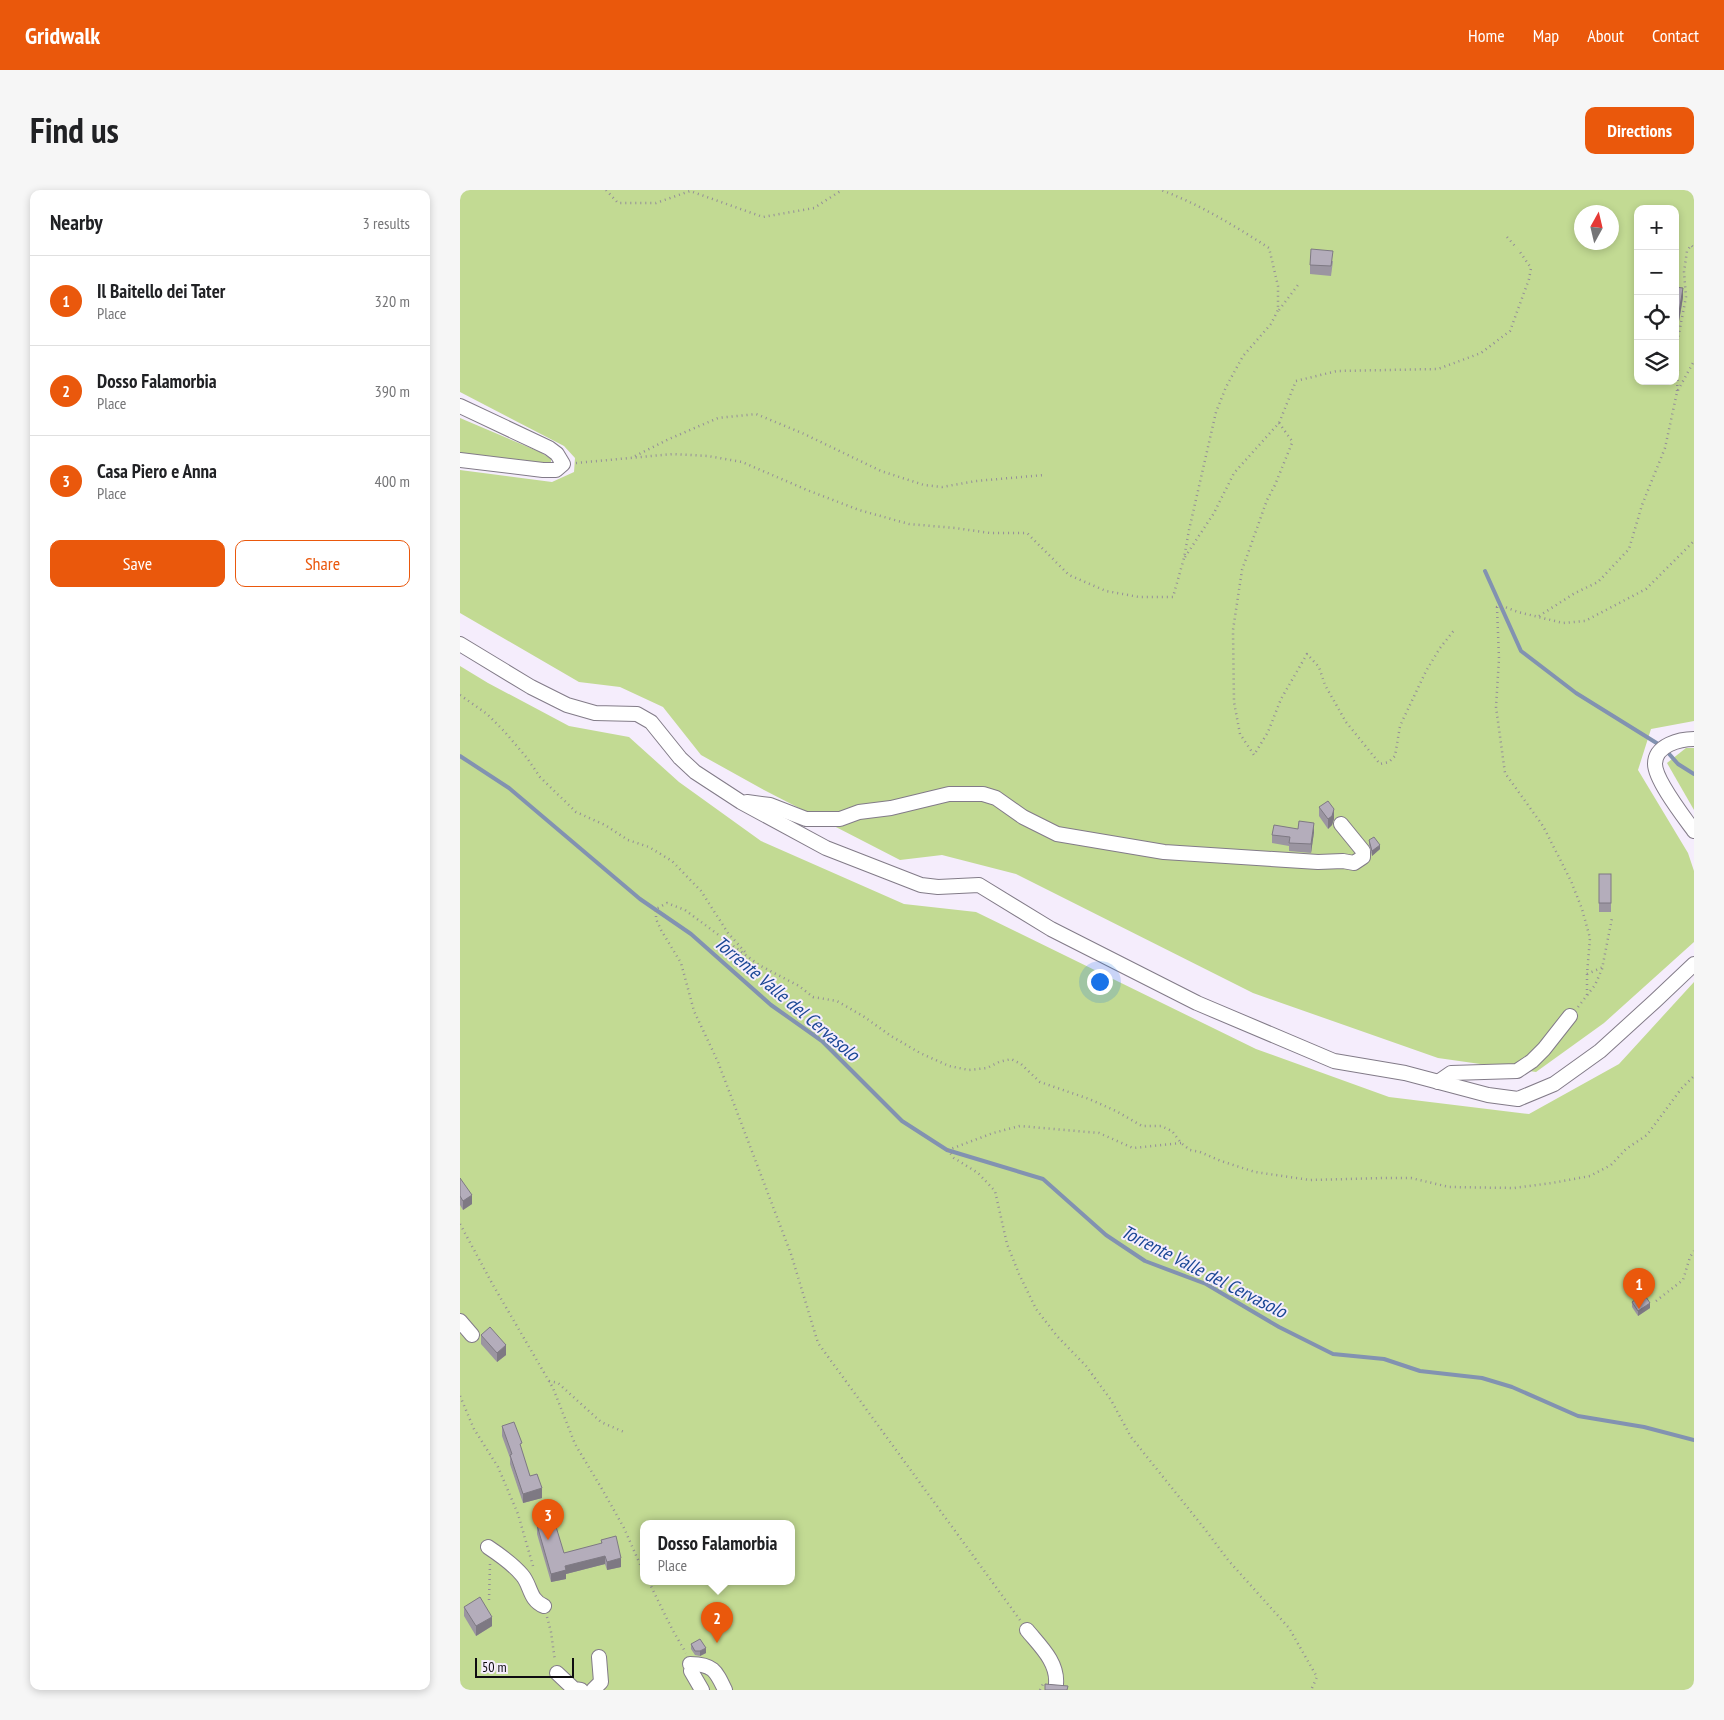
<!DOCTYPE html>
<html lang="en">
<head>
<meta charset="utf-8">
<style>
	body { margin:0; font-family:"PT Sans Narrow",sans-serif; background:#f6f6f6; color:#202124 }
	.controls { position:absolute; right:15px; top:15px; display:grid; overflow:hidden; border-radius:10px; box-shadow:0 2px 8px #0003 }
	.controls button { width:45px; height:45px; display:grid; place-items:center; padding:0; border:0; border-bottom:1px solid #e0e0e0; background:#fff; color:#202124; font:25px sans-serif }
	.compass { position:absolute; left:1114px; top:15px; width:45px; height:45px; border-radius:50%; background:#fff; box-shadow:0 2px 8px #0003; rotate:8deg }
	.scale { position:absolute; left:15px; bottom:12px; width:99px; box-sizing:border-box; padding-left:5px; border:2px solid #0f0c11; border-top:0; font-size:14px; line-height:18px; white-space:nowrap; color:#0f0c11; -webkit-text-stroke:4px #f5edfc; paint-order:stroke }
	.you { position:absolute; left:639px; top:791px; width:18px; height:18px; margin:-12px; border:4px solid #fff; border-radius:50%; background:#1a73e8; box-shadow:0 0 0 8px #1a73e833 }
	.badge { display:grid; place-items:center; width:32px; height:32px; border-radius:50%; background:#ea580c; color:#fff; font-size:16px; font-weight:700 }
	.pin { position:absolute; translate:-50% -41px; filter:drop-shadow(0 1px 2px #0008) }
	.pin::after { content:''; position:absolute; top:26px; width:18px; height:15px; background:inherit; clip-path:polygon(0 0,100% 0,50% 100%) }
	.popup { position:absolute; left:180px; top:1330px; width:155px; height:65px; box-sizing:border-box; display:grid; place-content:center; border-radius:10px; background:#fff; filter:drop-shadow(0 1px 4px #0005); font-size:16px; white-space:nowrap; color:#757577 }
	.popup b { font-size:19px; color:#202124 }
	.popup::after { content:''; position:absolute; left:50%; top:100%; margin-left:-10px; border:10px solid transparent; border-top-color:#fff }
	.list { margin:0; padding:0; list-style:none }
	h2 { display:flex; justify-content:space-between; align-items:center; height:65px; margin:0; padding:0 20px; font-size:21px }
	h2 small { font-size:16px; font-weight:400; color:#757577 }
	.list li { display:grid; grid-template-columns:32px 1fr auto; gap:15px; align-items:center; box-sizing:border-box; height:90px; padding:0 20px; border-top:1px solid #e0e0e0 }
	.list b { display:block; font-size:19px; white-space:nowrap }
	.list p { margin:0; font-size:16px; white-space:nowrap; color:#757577 }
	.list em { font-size:16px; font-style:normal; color:#757577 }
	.actions { display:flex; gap:10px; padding:15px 20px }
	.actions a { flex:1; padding:11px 0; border:1px solid #ea580c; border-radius:10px; text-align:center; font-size:18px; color:#ea580c }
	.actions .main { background:#ea580c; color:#fff }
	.icon { flex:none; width:28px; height:28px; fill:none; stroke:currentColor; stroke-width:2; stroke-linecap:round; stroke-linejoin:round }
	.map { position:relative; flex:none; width:1234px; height:1500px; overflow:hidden; border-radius:10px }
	header { display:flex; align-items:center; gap:30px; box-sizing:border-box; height:70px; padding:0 25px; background:#ea580c; color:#fff }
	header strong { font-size:24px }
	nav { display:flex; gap:28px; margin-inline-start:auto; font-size:18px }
	.intro { display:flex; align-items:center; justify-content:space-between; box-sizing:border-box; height:120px; padding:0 30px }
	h1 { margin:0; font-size:35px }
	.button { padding:12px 22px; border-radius:10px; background:#ea580c; color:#fff; font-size:18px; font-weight:700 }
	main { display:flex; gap:30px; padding:0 30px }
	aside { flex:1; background:#fff; border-radius:10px; box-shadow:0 2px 8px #0003 }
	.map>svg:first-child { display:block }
	.green { fill:#c2da93; fill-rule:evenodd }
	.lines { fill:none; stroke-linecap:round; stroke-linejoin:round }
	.stream { stroke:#8292b1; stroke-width:4 }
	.minor-casing { stroke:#827b88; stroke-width:16 }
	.path { stroke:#948e98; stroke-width:2.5; stroke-dasharray:1 4; stroke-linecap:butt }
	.minor { stroke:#fff; stroke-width:14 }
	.wall { fill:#9b95a1 }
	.shaded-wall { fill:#7e7983 }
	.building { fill:#b4adbb; stroke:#7e7983 }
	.labels { text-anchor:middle; stroke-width:4; stroke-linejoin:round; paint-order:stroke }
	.water-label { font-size:19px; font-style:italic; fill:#1a4695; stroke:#f5edfc }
</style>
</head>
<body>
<header>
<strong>Gridwalk</strong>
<nav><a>Home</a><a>Map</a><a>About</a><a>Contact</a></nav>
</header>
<div class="intro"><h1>Find us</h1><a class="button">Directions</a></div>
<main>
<aside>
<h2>Nearby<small>3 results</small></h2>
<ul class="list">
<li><span class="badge">1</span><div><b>Il Baitello dei Tater</b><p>Place</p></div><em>320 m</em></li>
<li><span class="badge">2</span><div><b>Dosso Falamorbia</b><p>Place</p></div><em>390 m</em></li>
<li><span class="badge">3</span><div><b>Casa Piero e Anna</b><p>Place</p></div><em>400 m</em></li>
</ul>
<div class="actions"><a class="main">Save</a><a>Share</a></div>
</aside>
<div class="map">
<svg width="1234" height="1500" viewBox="0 0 1234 1500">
	<rect width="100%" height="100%" fill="#f5edfc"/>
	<g class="green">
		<path d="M0 0H1234V531L1191 539 1178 580 1228 663 1234 681V752L1144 833 1076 882 978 868 793 803 556 684 482 665 440 670 304 600 241 565 203 517 160 497 119 492 0 423V280L92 292 114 282 115 268 104 256 0 202ZM1178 19H1215V191H1178ZM1122 22H1152V52H1122Z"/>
		<polygon points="0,228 80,262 91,269 91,273 83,276 0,263"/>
		<path d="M0 476 28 493 109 536 169 547 219 592 301 651 444 714 516 722 796 859 929 907 1069 924 1159 874 1234 792V1500H0ZM183 1334H331V1392H183Z"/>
		<polygon points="1226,558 1234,558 1234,620 1207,573"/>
	</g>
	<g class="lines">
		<g class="stream">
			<polyline points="1025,381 1061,461 1116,503 1203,557 1218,574 1234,584"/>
			<polyline points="0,566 49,598 180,709 231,744 311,815 362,851 442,931 487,960 583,989 646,1045 685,1071 746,1094 819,1137 873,1164 924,1169 960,1181 1022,1188 1052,1197 1118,1226 1184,1237 1234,1250"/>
		</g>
		<defs>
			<g id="minor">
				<polyline points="0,216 89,258 97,264 103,274 96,280 83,280 0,270"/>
				<polyline points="0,454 71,497 107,515 135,523 177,524 191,532 220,568 235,582 281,612 366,658 461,695 478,697 519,695 591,739 737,813 874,871 945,883 1028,905 1058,909 1094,894 1140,861 1195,811 1234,774"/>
				<path d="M1234 549C1220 549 1195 555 1195 574 1195 590 1224 627 1234 641"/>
				<polyline points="287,612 310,615 346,629 380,629 399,622 431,618 489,604 523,604 536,608 563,627 597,644 704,662 858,672 883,671 894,673 903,667 903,661 881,634"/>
				<polyline points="978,892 991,883 1057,881 1072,871 1084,859 1110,826"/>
				<polyline points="0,1131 12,1145"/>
				<path d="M28 1357C40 1365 53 1374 62 1385 71 1395 69 1410 84 1416"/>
				<path d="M567 1440C580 1456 598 1472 596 1494"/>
				<path d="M230 1474C253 1474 256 1481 265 1500"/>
				<polyline points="231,1481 242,1500"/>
				<polyline points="97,1483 114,1499 121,1500"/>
				<polyline points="133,1500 141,1492 139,1467"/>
			</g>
		</defs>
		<use href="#minor" class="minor-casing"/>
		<g class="path">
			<polyline points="146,0 158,13 196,13 230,1 303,27 354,18 382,0"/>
			<polyline points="1047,47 1055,56"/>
			<polyline points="819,120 838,95"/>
			<polyline points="1217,201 1218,181 1215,164 1226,107 1224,82 1227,61 1231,55 1234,58"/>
			<polyline points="819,233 832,251 832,253 815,295 807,310 782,380 773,440 774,512 780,544 794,565 808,542 821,509 847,464 859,477 865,495 886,532 920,574 929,572 935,566 940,536 966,481 980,458 995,439"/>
			<polyline points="175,266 209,249 258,228 296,224 342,243 421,281 464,295 482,297 516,291 584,285"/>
			<path d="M116 273 213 264 248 266 282 272 347 300 399 320 449 334 495 338 530 343H567L609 385 646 401 679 407H713L724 368 729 340 756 222 766 197 783 166 811 134 818 120V96L809 58C775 36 739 14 701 0"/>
			<polyline points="725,367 754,323 774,283 819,233 836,191 877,181 978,179 1021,163 1050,141 1069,89 1071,78 1058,59"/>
			<polyline points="1079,426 1115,403 1138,392 1169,359 1182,315 1205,258 1217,202 1234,171"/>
			<polyline points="0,505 27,524 44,541 67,568 80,587 116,622 145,635 168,650 189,657 212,671 241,701 268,743 285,762"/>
			<polyline points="1127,784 1143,777"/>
			<polyline points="1127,805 1127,784 1130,748 1122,719 1111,691 1083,636 1045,583 1036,517 1039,469 1037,417 1045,417 1058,422 1103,433 1125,431 1186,399 1234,351"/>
			<polyline points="1118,817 1135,795 1142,779 1152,728"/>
			<polyline points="721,953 673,958 639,943 560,936 533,943 488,960 494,968 518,983 535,1001 547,1054 559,1084 576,1119 597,1146 626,1176 651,1210 671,1247 744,1338 768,1370 829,1438 857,1487 851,1500"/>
			<polyline points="0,1034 33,1095 93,1198 115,1254 142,1299 164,1338 183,1381"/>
			<polyline points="1196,1111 1223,1090 1230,1067 1234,1061"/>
			<polyline points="89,1191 98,1193 141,1232 164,1242"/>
			<polyline points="0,1206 14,1239 38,1277 58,1324 73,1376"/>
			<polyline points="189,1392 212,1439 226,1463"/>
			<polyline points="29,1410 30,1374"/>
			<polyline points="87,1427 91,1442 95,1471"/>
			<polyline points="560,1430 358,1153 331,1064 258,872 234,821 221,773 201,740 196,729 196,719 207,713 225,720 299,775 339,796 353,807 377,811 403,826 431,846 460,863 489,876 509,880 527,878 539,872 551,869 561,874 580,892 629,909 656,921 682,936 701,936 712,941 721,953 730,960 740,962 761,971 795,982 850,990 924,988 951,988 989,997 1054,998 1092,993 1130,986 1151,975 1166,959 1187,945 1221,899 1234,886"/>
			<polyline points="580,1500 583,1494"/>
		</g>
		<use href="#minor" class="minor"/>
	</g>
	<g class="wall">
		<polygon points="873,71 871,86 850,84 850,75"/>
		<polygon points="1215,97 1223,107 1218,137 1215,136"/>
		<polygon points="859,617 874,629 872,635 868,639 859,626"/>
		<polygon points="854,642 851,663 829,661 829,656 812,653 812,645"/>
		<polygon points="909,650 920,659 912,666 909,655"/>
		<rect x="1139" y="684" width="12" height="38"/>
		<polygon points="0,988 12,1014 3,1020 0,1015"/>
		<polygon points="1172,1112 1190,1118 1178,1126 1172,1117"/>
		<polygon points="21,1145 46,1165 37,1172 21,1154"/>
		<polygon points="42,1236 62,1262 70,1286 82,1308 63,1313 50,1274 50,1268 42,1246"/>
		<polygon points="77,1335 104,1363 141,1354 141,1350 161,1377 147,1380 145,1374 106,1384 106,1389 91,1392 77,1344"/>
		<polygon points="4,1417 32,1436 16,1446 4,1426"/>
		<polygon points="231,1454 246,1463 240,1466 235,1465 231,1459"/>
	</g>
	<g class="shaded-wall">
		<polygon points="1223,98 1223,107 1218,137 1218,128"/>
		<polygon points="874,619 874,629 872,635 868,639 868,629"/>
		<polygon points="854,633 854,642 851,663 851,654"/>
		<polygon points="920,655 920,659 912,666 912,661"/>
		<polygon points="12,1005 12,1014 3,1020 3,1011"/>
		<polygon points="1190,1113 1190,1118 1178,1126 1178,1121"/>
		<polygon points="46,1155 46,1165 37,1172 37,1163"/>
		<polygon points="82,1298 82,1308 63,1313 63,1304"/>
		<polygon points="145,1366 145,1374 106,1384 106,1389 91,1392 91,1384 105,1376"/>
		<polygon points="161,1368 161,1377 147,1380 147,1372"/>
		<polygon points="32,1427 32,1436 16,1446 16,1436"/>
		<polygon points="246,1458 246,1463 240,1466 240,1461"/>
	</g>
	<g class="building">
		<polygon points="851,59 873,61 871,76 850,75"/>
		<polygon points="1215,97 1223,98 1218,128 1215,127"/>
		<polygon points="868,611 874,619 872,626 868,629 859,617"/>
		<polygon points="839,631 854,633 851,654 829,653 830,647 812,645 814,635 838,639"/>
		<polygon points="914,647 920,655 912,661 909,650"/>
		<rect x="1139" y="684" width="12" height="29"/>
		<polygon points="0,988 12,1005 3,1011 0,1006"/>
		<polygon points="1184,1104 1190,1113 1178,1121 1172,1112"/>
		<polygon points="30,1137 46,1155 37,1163 21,1145"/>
		<polygon points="54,1232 62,1253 60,1254 70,1286 77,1284 82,1298 63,1304 50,1265 52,1264 42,1236"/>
		<polygon points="94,1330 104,1363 142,1353 141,1350 156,1346 161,1368 147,1372 145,1366 105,1376 106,1380 91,1384 77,1335"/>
		<polygon points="20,1407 32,1427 16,1436 4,1417"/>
		<polygon points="240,1449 246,1458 240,1461 235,1461 231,1454"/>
		<polygon points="585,1494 608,1496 607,1500 585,1500"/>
	</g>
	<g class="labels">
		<g class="water-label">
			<text transform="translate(327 808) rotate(40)" y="7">Torrente Valle del Cervasolo</text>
			<text transform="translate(744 1081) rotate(27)" y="7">Torrente Valle del Cervasolo</text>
		</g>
	</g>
</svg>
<div class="controls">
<button>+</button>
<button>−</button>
<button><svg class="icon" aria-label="locate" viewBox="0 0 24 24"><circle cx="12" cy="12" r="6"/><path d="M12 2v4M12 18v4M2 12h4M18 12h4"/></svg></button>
<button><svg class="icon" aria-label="layers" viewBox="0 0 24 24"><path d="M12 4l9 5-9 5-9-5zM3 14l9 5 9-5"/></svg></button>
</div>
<svg class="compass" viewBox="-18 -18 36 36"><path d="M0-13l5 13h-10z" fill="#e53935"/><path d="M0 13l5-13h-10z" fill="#757577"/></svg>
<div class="scale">50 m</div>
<div class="you"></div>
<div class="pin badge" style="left:1179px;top:1119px">1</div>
<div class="pin badge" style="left:257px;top:1453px">2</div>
<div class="popup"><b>Dosso Falamorbia</b>Place</div>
<div class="pin badge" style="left:88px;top:1350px">3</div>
</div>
</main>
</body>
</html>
